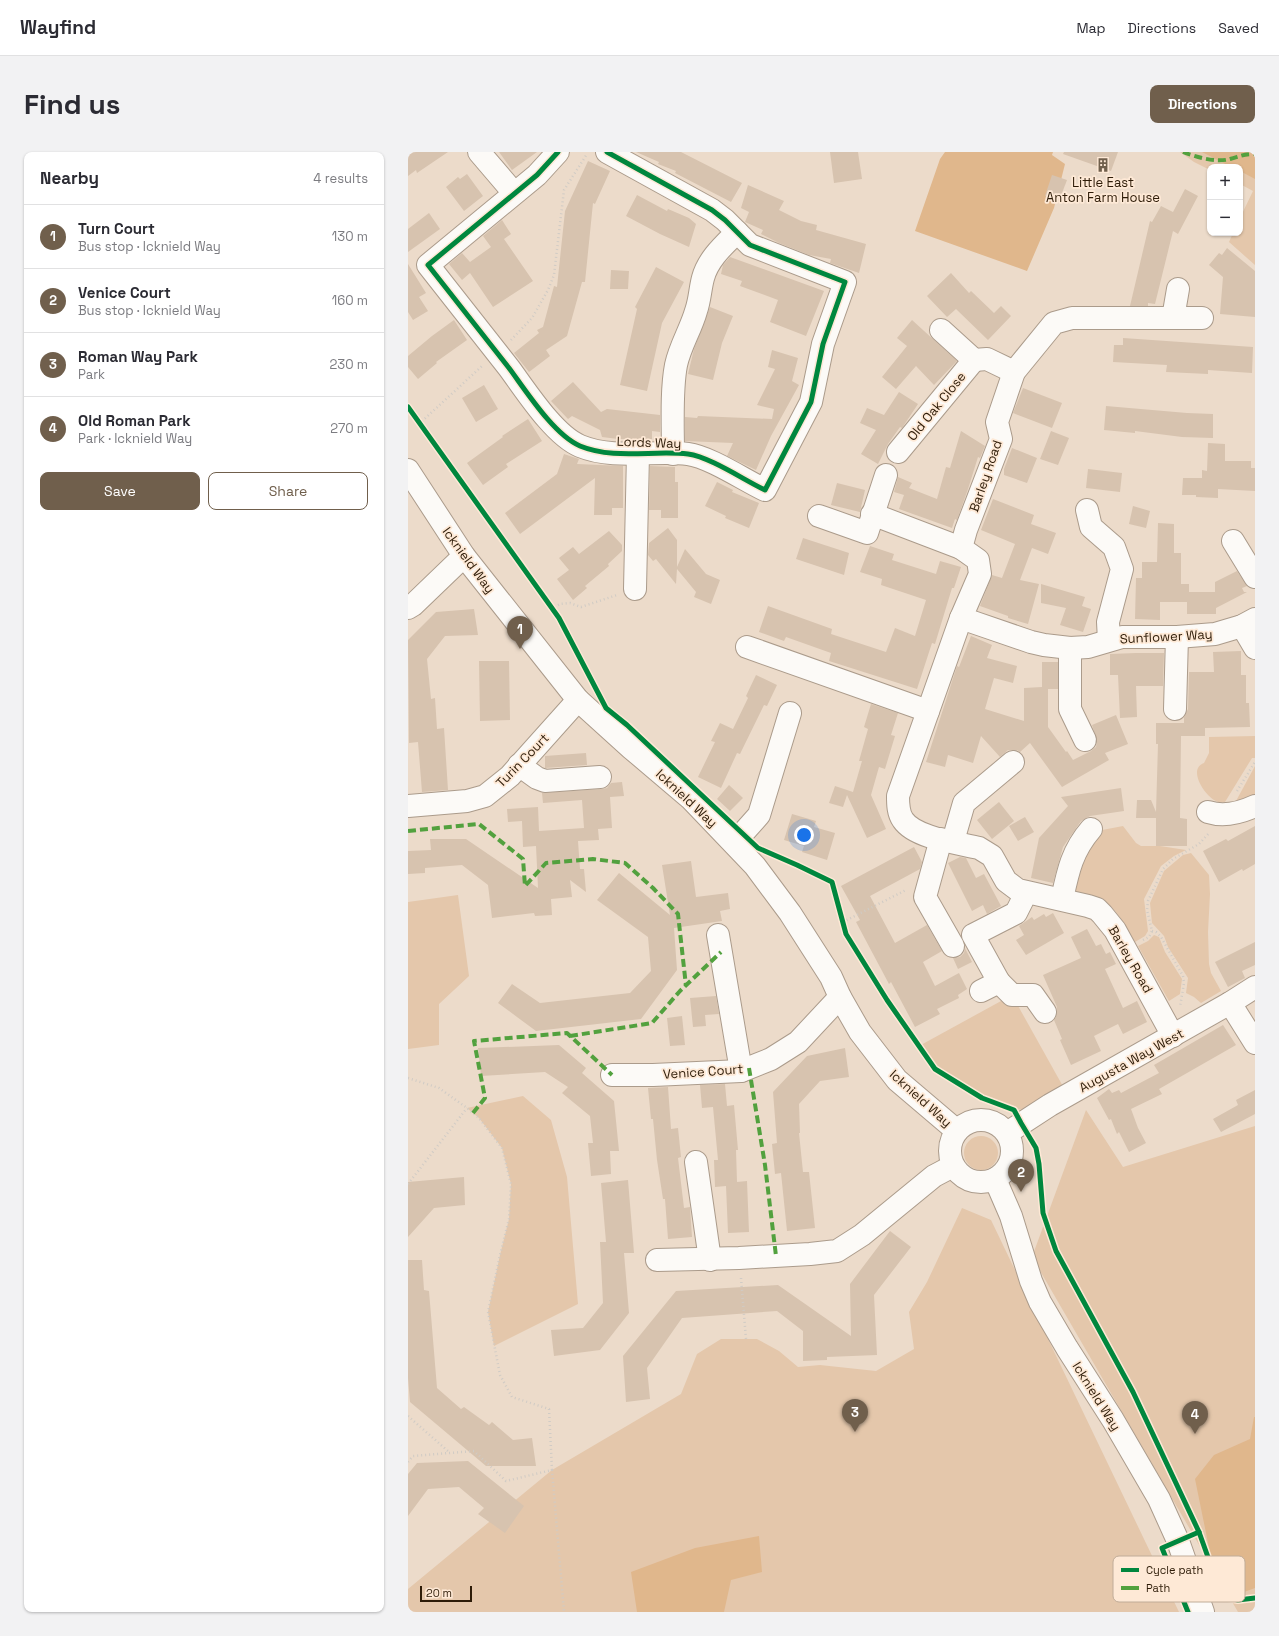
<!DOCTYPE html>
<html lang="en">
<head>
<meta charset="utf-8">
<style>
	body { margin:0; font-family:"Space Grotesk",sans-serif; background:#f2f2f3; color:#2b2b33 }
	.controls { position:absolute; right:12px; top:12px; display:grid; overflow:hidden; border-radius:8px; box-shadow:0 1px 3px #0004 }
	.controls button { width:36px; height:36px; display:grid; place-items:center; padding:0; border:0; border-bottom:1px solid #e1e1e2; background:#fff; color:#2b2b33; font:20px sans-serif }
	.scale { position:absolute; left:12px; bottom:10px; width:52px; box-sizing:border-box; padding-left:4px; border:2px solid #2e1c08; border-top:0; font-size:11px; line-height:14px; white-space:nowrap; color:#2e1c08; -webkit-text-stroke:3px #fee9d6; paint-order:stroke }
	.you { position:absolute; left:396px; top:683px; width:14px; height:14px; margin:-10px; border:3px solid #fff; border-radius:50%; background:#1a73e8; box-shadow:0 0 0 6px #1a73e833 }
	.badge { display:grid; place-items:center; width:26px; height:26px; border-radius:50%; background:#705f4c; color:#fff; font-size:13px; font-weight:700 }
	.pin { position:absolute; translate:-50% -33px; filter:drop-shadow(0 1px 2px #0008) }
	.pin::after { content:''; position:absolute; top:21px; width:14px; height:12px; background:inherit; clip-path:polygon(0 0,100% 0,50% 100%) }
	.list { margin:0; padding:0; list-style:none }
	h2 { display:flex; justify-content:space-between; align-items:center; height:52px; margin:0; padding:0 16px; font-size:17px }
	h2 small { font-size:13px; font-weight:400; color:#7c7c81 }
	.list li { display:grid; grid-template-columns:26px 1fr auto; gap:12px; align-items:center; box-sizing:border-box; height:64px; padding:0 16px; border-top:1px solid #e1e1e2 }
	.list b { display:block; font-size:15px; white-space:nowrap }
	.list p { margin:0; font-size:13px; white-space:nowrap; color:#7c7c81 }
	.list em { font-size:13px; font-style:normal; color:#7c7c81 }
	.actions { display:flex; gap:8px; padding:12px 16px }
	.actions a { flex:1; padding:9px 0; border:1px solid #705f4c; border-radius:8px; text-align:center; font-size:14px; color:#705f4c }
	.actions .main { background:#705f4c; color:#fff }
	.map { position:relative; flex:none; width:847px; height:1460px; overflow:hidden; border-radius:8px }
	header { display:flex; align-items:center; gap:24px; box-sizing:border-box; height:56px; padding:0 20px; background:#fff; border-bottom:1px solid #e1e1e2 }
	header strong { font-size:19px }
	nav { display:flex; gap:22px; margin-inline-start:auto; font-size:14px }
	.intro { display:flex; align-items:center; justify-content:space-between; box-sizing:border-box; height:96px; padding:0 24px }
	h1 { margin:0; font-size:28px }
	.button { padding:10px 18px; border-radius:8px; background:#705f4c; color:#fff; font-size:14px; font-weight:700 }
	main { display:flex; gap:24px; padding:0 24px }
	aside { flex:1; background:#fff; border-radius:8px; box-shadow:0 1px 3px #0004 }
	.map>svg:first-child { display:block }
	.green { fill:#e4c7ab }
	.forest { fill:#e0b78c }
	.building { fill:#d7c3af }
	.lines { fill:none; stroke-linecap:round; stroke-linejoin:round }
	.minor-casing { stroke:#ab9b8b; stroke-width:24 }
	.path { stroke:#d0cbc5; stroke-width:2.5; stroke-dasharray:1 3; stroke-linecap:butt }
	.minor { stroke:#fcfaf7; stroke-width:22 }
	.quiet { stroke:#52a13e; stroke-width:4; stroke-dasharray:8 4; stroke-linecap:butt }
	.cycleway-casing { stroke:#fee9d6; stroke-width:8 }
	.cycleway { stroke:#00873e; stroke-width:5 }
	.labels { text-anchor:middle; stroke-width:3.5; stroke-linejoin:round; paint-order:stroke }
	.poi-label { font-size:13px; fill:#2e1c08; stroke:#fee9d6 }
	.street-label { font-size:13px; fill:#2e1c08; stroke:#fee9d6 }
	.key { fill:#fee9d6; stroke:#c0ac98; stroke-width:1 }
	.key-label { font-size:11px; fill:#2e1c08 }
</style>
</head>
<body>
<header>
<strong>Wayfind</strong>
<nav><a>Map</a><a>Directions</a><a>Saved</a></nav>
</header>
<div class="intro"><h1>Find us</h1><a class="button">Directions</a></div>
<main>
<aside>
<h2>Nearby<small>4 results</small></h2>
<ul class="list">
<li><span class="badge">1</span><div><b>Turn Court</b><p>Bus stop · Icknield Way</p></div><em>130 m</em></li>
<li><span class="badge">2</span><div><b>Venice Court</b><p>Bus stop · Icknield Way</p></div><em>160 m</em></li>
<li><span class="badge">3</span><div><b>Roman Way Park</b><p>Park</p></div><em>230 m</em></li>
<li><span class="badge">4</span><div><b>Old Roman Park</b><p>Park · Icknield Way</p></div><em>270 m</em></li>
</ul>
<div class="actions"><a class="main">Save</a><a>Share</a></div>
</aside>
<div class="map">
<svg width="847" height="1460" viewBox="0 0 847 1460">
	<rect width="100%" height="100%" fill="#ecdbca"/>
	<g class="green">
		<polygon points="772,0 847,0 847,113 821,90 825,81 832,81 832,66 845,39 832,32 832,15 802,15 802,18 786,10"/>
		<path d="M847 584V606H844L817 650C814 650 811 651 808 649 797 644 779 617 796 611L801 601V585Z"/>
		<polygon points="847,614 847,646 842,648 828,649"/>
		<path d="M715 674 728 691 733 694H752L778 698 766 704 753 714 736 747 740 779 737 784 727 790C717 774 709 755 692 747 684 743 673 741 664 739L668 722 689 679Z"/>
		<polygon points="783,701 801,723 802,742 800,780 801,812 803,821 813,839 793,851 786,845 778,841 780,826 760,795 756,784 744,771 742,751 756,719 775,703"/>
		<polygon points="50,743 61,824 31,852 31,893 0,897 0,750"/>
		<polygon points="746,783 751,785 757,800 774,827 772,842 761,849 730,794 740,789"/>
		<polygon points="604,843 657,938 620,957 606,958 574,946 527,917 511,894"/>
		<polygon points="115,944 143,968 159,1025 170,1152 86,1194 80,1160 92,1103 101,1067 103,1032 94,996 71,966 59,956"/>
		<polygon points="678,958 715,1015 847,974 847,1459 845,1460 830,1460 624,1105"/>
		<circle cx="573" cy="1001" r="17"/>
		<polygon points="554,1056 583,1068 771,1460 0,1460 0,1437 144,1318 273,1242 289,1202 313,1187 349,1187 371,1199 390,1215 412,1213 468,1219 506,1197 501,1160 519,1130"/>
	</g>
	<g class="forest">
		<polygon points="537,0 645,0 644,3 657,12 646,56 619,119 507,79 532,7"/>
		<polygon points="794,0 847,0 847,27 832,19 832,15 823,15"/>
		<polygon points="846,1265 847,1265 847,1436 820,1446 807,1425 787,1327 806,1303 842,1287"/>
		<polygon points="351,1384 354,1420 323,1428 316,1460 229,1460 223,1420 287,1396"/>
	</g>
	<g class="building">
		<polygon points="0,0 40,0 9,21 8,18 0,24"/>
		<polygon points="91,0 129,0 104,18"/>
		<polygon points="228,0 273,0 334,31 323,50 267,21 268,19 250,12 251,10"/>
		<polygon points="422,0 450,0 454,27 426,31"/>
		<polygon points="656,0 710,0 703,19 655,2"/>
		<polygon points="180,9 202,19 187,52 185,51 177,130 174,130 159,184 138,198 142,204 121,220 106,201 131,181 129,178 135,175 146,134 149,135 157,59"/>
		<polygon points="59,22 75,44 56,59 38,35 50,25 52,27"/>
		<polygon points="644,23 659,28 651,49 637,44"/>
		<polygon points="340,33 376,49 371,58 393,69 409,73 408,78 458,92 451,121 422,111 423,107 401,103 371,91 353,82 355,78 337,70 341,60 333,56"/>
		<polygon points="777,37 790,44 770,82 765,79 747,152 740,151 740,154 722,154 742,69 744,70 753,54 765,60"/>
		<polygon points="229,43 259,59 260,57 281,66 288,72 281,95 252,82 218,64"/>
		<polygon points="21,61 32,77 0,100 0,77"/>
		<polygon points="94,68 103,82 96,87 125,129 85,155 62,121 54,128 41,112 54,101 62,110 83,95 75,84"/>
		<polygon points="819,96 847,119 847,165 812,162 815,125 801,113 811,101 814,103"/>
		<polygon points="322,105 416,139 398,184 362,170 370,148 332,134 334,129 313,122 315,113"/>
		<polygon points="0,112 18,141 11,145 20,159 5,168 0,160"/>
		<polygon points="248,115 276,130 254,171 239,239 212,233 229,157 227,155"/>
		<polygon points="203,118 221,119 220,137 202,137"/>
		<polygon points="543,121 561,141 563,139 586,161 593,154 603,164 580,188 548,157 539,165 519,144"/>
		<polygon points="302,155 325,164 314,191 305,228 280,222 286,197"/>
		<polygon points="46,168 59,188 28,210 29,211 10,227 0,215 0,204 24,184"/>
		<polygon points="504,168 549,209 526,233 508,214 488,237 474,225 499,194 489,186"/>
		<polygon points="715,186 845,195 844,221 800,218 800,222 758,220 759,213 705,210 706,193 715,193"/>
		<polygon points="364,198 390,206 384,229 391,233 363,284 348,318 319,304 325,291 277,289 277,265 289,266 290,264 364,267 366,257 349,253 367,217 360,215"/>
		<polygon points="165,230 193,260 199,257 252,263 252,280 244,279 244,287 210,287 194,285 192,278 164,264 160,267 143,249"/>
		<polygon points="76,233 90,257 68,270 54,246"/>
		<polygon points="615,236 654,251 644,276 605,261"/>
		<polygon points="491,240 510,252 494,276 492,275 480,292 470,312 453,302 468,278 452,271 459,256 476,263"/>
		<polygon points="698,254 779,261 805,262 805,286 774,285 727,279 727,281 696,278"/>
		<polygon points="120,267 134,289 98,312 100,315 75,333 59,311 95,285 94,284"/>
		<polygon points="553,279 577,294 572,306 570,305 560,337 549,368 547,367 544,376 491,357 496,343 486,340 490,325 504,331 501,336 529,347 538,315 542,316"/>
		<polygon points="643,279 661,286 650,313 632,307"/>
		<polygon points="800,291 817,292 817,309 843,309 843,316 847,316 847,339 810,337 810,346 788,345 788,343 774,343 775,326 794,326 794,318 799,319"/>
		<polygon points="604,296 629,306 619,331 596,323 596,317"/>
		<polygon points="156,302 171,307 169,312 215,314 215,356 204,356 204,363 186,363 187,326 112,382 97,361 149,322"/>
		<polygon points="242,314 267,315 267,330 270,330 270,366 253,366 253,358 241,358"/>
		<polygon points="680,317 714,321 712,340 678,336"/>
		<polygon points="309,330 325,338 324,340 351,351 341,376 317,366 318,364 297,354"/>
		<polygon points="429,331 457,338 452,360 423,353"/>
		<polygon points="585,347 626,363 623,372 648,381 640,402 624,396 612,428 631,432 620,472 600,466 600,464 572,454 584,423 594,426 607,392 573,378"/>
		<polygon points="725,354 742,359 738,376 721,372"/>
		<polygon points="750,371 766,372 766,401 773,401 773,432 781,432 781,440 807,440 807,430 829,419 839,434 834,436 836,440 839,440 808,456 808,462 779,462 779,450 752,450 752,468 727,467 728,426 734,426 734,410 749,410"/>
		<polygon points="260,376 269,388 269,415 277,397 298,422 312,428 303,452 286,445 288,440 269,417 268,432 248,407 245,409 240,403 241,391"/>
		<polygon points="201,379 214,393 214,399 200,412 201,414 177,434 179,436 165,448 149,427 161,418 151,406 165,395 171,402"/>
		<polygon points="395,386 441,401 436,423 388,407"/>
		<polygon points="462,394 486,402 484,408 528,422 532,409 553,415 546,436 544,436 527,492 524,491 509,537 421,509 423,501 378,485 376,489 351,480 360,454 424,477 423,482 478,500 487,476 507,484 518,448 473,433 474,427 452,420"/>
		<polygon points="633,432 677,445 674,454 683,457 675,480 652,473 658,456 633,451"/>
		<polygon points="66,457 70,483 37,484 19,507 23,547 27,546 29,577 36,576 40,638 14,640 10,590 1,591 0,488 28,460"/>
		<polygon points="563,484 584,493 579,506 609,514 605,531 586,526 577,557 616,569 616,536 634,535 634,510 650,510 650,537 640,537 640,575 658,600 659,599 665,608 683,599 688,595 689,589 684,573 708,563 720,592 697,601 701,608 654,635 622,591 612,600 609,598 600,598 592,605 573,584 565,611 540,603 537,615 518,610 549,514 551,515"/>
		<polygon points="833,499 833,523 838,523 838,551 841,551 842,575 797,576 797,584 773,584 772,666 779,667 779,694 748,694 748,666 728,666 729,648 743,648 748,660 750,592 748,592 748,571 776,571 776,565 780,557 781,520 806,520 805,500"/>
		<polygon points="728,501 756,501 755,534 728,534 729,565 712,566 710,523 702,523 702,502"/>
		<polygon points="71,509 101,509 102,568 72,569"/>
		<polygon points="348,523 369,533 359,554 356,553 332,602 329,601 313,636 290,625 307,590 303,589 312,571 325,577 340,546 338,544"/>
		<polygon points="463,552 490,561 483,583 487,584 477,617 471,615 463,643 478,677 459,686 439,643 435,655 421,651 427,634 445,640 454,609 451,609 460,577 456,575"/>
		<polygon points="178,601 179,613 137,616 137,604"/>
		<polygon points="214,630 216,644 202,645 204,676 190,677 191,688 170,689 172,717 176,717 178,740 162,728 164,745 143,747 144,763 127,764 126,761 84,766 80,733 54,713 17,716 17,721 0,722 0,699 23,698 22,687 58,687 130,736 128,694 115,695 114,669 100,670 99,657 130,655 131,679 176,676 174,648 135,651 134,641 193,637 199,636 203,631"/>
		<polygon points="321,633 335,646 322,659 309,647"/>
		<polygon points="713,636 716,659 682,664 673,669 655,695 645,731 623,726 631,686 660,654 653,645"/>
		<polygon points="591,650 606,669 584,687 569,668"/>
		<polygon points="384,662 408,669 406,675 427,681 419,708 394,700 396,694 376,688"/>
		<polygon points="617,665 626,680 610,689 601,674"/>
		<polygon points="847,674 847,712 835,719 834,717 811,730 795,699 818,687 820,689"/>
		<polygon points="506,695 514,710 512,717 462,744 487,791 519,773 534,799 515,810 527,834 551,821 559,837 550,843 551,846 529,857 532,862 507,875 483,830 481,832 448,770 452,768 433,734"/>
		<polygon points="552,705 558,706 568,726 576,722 593,754 579,762 575,753 564,759 540,711"/>
		<polygon points="283,709 288,745 320,741 322,757 312,759 314,769 266,776 269,818 233,867 128,879 90,851 104,832 132,851 222,841 243,819 240,785 189,748 211,721 262,763 254,713"/>
		<polygon points="645,761 656,781 618,803 608,788 616,783 611,774 624,765 626,768 636,762 638,765"/>
		<polygon points="679,777 688,794 693,792 698,802 702,800 708,812 697,817 715,856 729,849 739,870 715,882 710,872 686,884 693,899 663,913 652,888 654,887 646,868 648,865 649,855 635,823 673,806 663,785"/>
		<polygon points="847,790 847,813 834,819 837,826 820,835 807,810"/>
		<polygon points="557,796 564,810 550,817 545,806 552,805 556,801"/>
		<polygon points="308,844 311,862 297,863 298,874 285,875 282,846"/>
		<polygon points="274,864 277,893 262,894 259,866"/>
		<polygon points="815,873 828,893 751,937 754,942 723,957 730,976 738,991 721,1000 711,980 709,982 703,967 701,968 689,946 701,937 704,941 711,938 713,941 751,921 746,913"/>
		<polygon points="151,893 178,916 174,921 206,949 211,999 202,999 203,1022 183,1024 180,991 185,991 182,964 154,941 160,935 137,920 73,924 70,896"/>
		<polygon points="437,896 441,925 412,929 391,952 392,981 391,981 395,1020 401,1020 407,1076 379,1079 373,1021 367,1022 364,992 369,991 365,940 399,904"/>
		<polygon points="317,932 319,954 326,953 330,998 328,998 329,1030 339,1029 341,1080 320,1081 318,1034 307,1035 306,1008 310,1008 305,955 294,956 292,933"/>
		<polygon points="260,935 263,977 270,976 273,1005 270,1006 276,1056 282,1055 284,1085 260,1087 257,1047 255,1047 249,1008 245,967 243,967 240,936"/>
		<polygon points="847,938 847,962 813,980 805,967 830,953 828,948"/>
		<polygon points="56,1025 57,1053 26,1056 0,1085 0,1030"/>
		<polygon points="220,1028 226,1101 216,1101 221,1161 192,1198 146,1204 143,1178 175,1176 195,1151 192,1090 198,1090 193,1031"/>
		<polygon points="482,1079 503,1095 466,1143 469,1203 419,1205 419,1208 395,1209 395,1179 369,1159 274,1166 239,1216 242,1247 218,1250 215,1204 268,1139 370,1133 443,1184 442,1132"/>
		<polygon points="0,1108 14,1108 16,1138 21,1139 29,1236 53,1257 56,1255 81,1273 84,1270 105,1288 124,1286 128,1314 78,1314 2,1250 0,1226"/>
		<polygon points="60,1309 116,1354 97,1381 70,1362 76,1356 51,1335 20,1337 0,1364 0,1322 9,1311"/>
	</g>
	<g class="lines">
		<defs>
			<g id="minor">
				<polyline points="71,0 106,41"/>
				<path d="M150 0 129 23 20 113C47 147 74 182 101 216 118 239 146 283 172 294 206 308 245 298 280 302 302 305 336 328 357 338L403 250 415 192 437 130 342 93 317 68 304 58 199 0"/>
				<polyline points="765,166 770,137"/>
				<polyline points="533,178 566,208 579,207 606,220"/>
				<polyline points="490,300 566,208"/>
				<path d="M265 302C265 275 263 239 268 213 272 194 283 177 288 159 292 148 292 137 295 126 300 107 316 93 329 80"/>
				<polyline points="0,318 56,404 170,548 223,596 282,646 347,714 382,761 423,825 432,845 452,880 489,928 549,979"/>
				<polyline points="679,358 683,375 706,395 714,417 700,470 701,488"/>
				<polyline points="464,362 553,396"/>
				<polyline points="411,364 459,381 478,323"/>
				<polyline points="825,389 847,425"/>
				<polyline points="227,437 230,302"/>
				<polyline points="0,456 5,453 56,404"/>
				<polyline points="553,466 623,490 636,493 662,496 680,495 714,485 769,485 807,482 834,474 847,467"/>
				<polyline points="834,474 847,496"/>
				<polyline points="339,495 520,559"/>
				<polyline points="662,496 662,557 677,588"/>
				<polyline points="767,557 769,485"/>
				<polyline points="111,613 129,626 137,629 192,625"/>
				<polyline points="0,654 59,649 77,644 102,624 170,548"/>
				<path d="M800 660C816 665 832 661 847 654"/>
				<polyline points="533,687 517,745 545,794"/>
				<polyline points="545,689 556,651 605,610"/>
				<polyline points="326,691 351,663 382,561"/>
				<path d="M654 747C660 719 664 699 683 677"/>
				<polyline points="310,783 333,919"/>
				<polyline points="591,830 604,843 625,843 637,860"/>
				<polyline points="573,839 591,830 565,783 608,761 618,741"/>
				<polyline points="822,851 847,891"/>
				<path d="M765 884 707 778 694 762 689 757 680 754 610 738 598 729 584 704 571 696C550 691 507 686 495 668 490 661 490 652 490 644L553 466 572 422 570 408 553 396 558 378 593 287 589 270 606 220 646 171 664 166H794"/>
				<polyline points="204,923 245,923 333,919 363,907 390,890 432,845"/>
				<circle cx="573" cy="999" r="31"/>
				<polyline points="599,981 642,953 822,851 847,835"/>
				<polyline points="288,1010 302,1108"/>
				<polyline points="587,1027 603,1064 623,1129 632,1150 659,1196 705,1268 751,1347 770,1389 795,1460"/>
				<polyline points="249,1108 331,1106 402,1102 429,1099 454,1083 526,1024 545,1014"/>
			</g>
		</defs>
		<use href="#minor" class="minor-casing"/>
		<g class="path">
			<polyline points="103,188 124,166 140,138 146,123 156,38 179,2"/>
			<polyline points="11,272 74,214"/>
			<polyline points="143,457 152,452 162,451 173,455 209,443"/>
			<polyline points="829,639 847,610"/>
			<polyline points="435,770 498,738"/>
			<polyline points="744,779 748,780 753,785 775,824 776,831 772,855"/>
			<polyline points="735,788 741,785 744,779 739,758 740,749 755,717 765,707 791,692 802,680"/>
			<polyline points="0,926 31,936 59,956 71,966 94,996 103,1032 101,1067 92,1103 80,1160 92,1223 104,1245 141,1257 144,1318"/>
			<polyline points="0,1032 59,956"/>
			<polyline points="333,1126 338,1187"/>
			<polyline points="0,1264 41,1300"/>
			<polyline points="0,1310 5,1304 66,1299 98,1329 144,1318 156,1460"/>
		</g>
		<use href="#minor" class="minor"/>
		<g class="quiet">
			<path d="M775 0C788 5 808 11 822 7 833 4 835 2 847 2"/>
			<polyline points="0,679 71,672 115,707 117,734 138,711 185,707 217,711 245,736 270,762 278,834"/>
			<polyline points="162,884 244,871 272,839 313,800"/>
			<polyline points="341,916 357,1013 368,1104"/>
			<polyline points="65,961 77,946 66,889 159,881 204,923"/>
		</g>
		<defs>
			<g id="cycleway">
				<path d="M150 0 129 23 20 113C47 147 74 182 101 216 118 239 146 283 172 294 206 308 245 298 280 302 302 305 336 328 357 338L403 250 415 192 437 130 342 93 317 68 304 58 199 0"/>
				<polyline points="0,255 151,466 198,556 219,573 350,696 389,713 424,730 438,782 479,848 527,917 574,946 606,958 613,971 628,996 631,1012 635,1061 648,1099 725,1240 791,1380 811,1436 820,1446 830,1448 847,1446"/>
				<polyline points="780,1460 754,1396 791,1380"/>
			</g>
		</defs>
		<use href="#cycleway" class="cycleway-casing"/>
		<use href="#cycleway" class="cycleway"/>
	</g>
	<defs>
		<symbol id="building-bare" viewBox="-9 -9 18 18"><path d="M-4-6H4V6H1V3H-1V6H-4ZM-2.5-4.3h1.7v1.8h-1.7ZM.8-4.3h1.7v1.8H.8ZM-2.5-1h1.7V.8h-1.7ZM.8-1h1.7V.8H.8Z" fill="#705f4c" stroke="#fee9d6" stroke-width="2.5" paint-order="stroke"/></symbol>
	</defs>
	<g fill-rule="evenodd">
		<use href="#building-bare" x="685" y="3" width="20" height="20"/>
	</g>
	<g class="labels">
		<g class="poi-label">
			<text x="695" y="35">Little East<tspan x="695" dy="15">Anton Farm House</tspan></text>
		</g>
		<g class="street-label">
			<text transform="translate(528 254) rotate(-51)" y="5">Old Oak Close</text>
			<text transform="translate(241 290) rotate(2)" y="5">Lords Way</text>
			<text transform="translate(577 324) rotate(-71)" y="5">Barley Road</text>
			<text transform="translate(61 408) rotate(54)" y="5">Icknield Way</text>
			<text transform="translate(758 484) rotate(-3)" y="5">Sunflower Way</text>
			<text transform="translate(114 608) rotate(-46)" y="5">Turin Court</text>
			<text transform="translate(279 646) rotate(43)" y="5">Icknield Way</text>
			<text transform="translate(723 807) rotate(60)" y="5">Barley Road</text>
			<text transform="translate(723 908) rotate(-29)" y="5">Augusta Way West</text>
			<text transform="translate(295 919) rotate(-4)" y="5">Venice Court</text>
			<text transform="translate(513 946) rotate(42)" y="5">Icknield Way</text>
			<text transform="translate(689 1244) rotate(58)" y="5">Icknield Way</text>
		</g>
	</g>
	<rect x="705" y="1404" width="132" height="46" rx="6" class="key"/>
	<rect x="713" y="1416" width="18" height="4" fill="#00873e"/>
	<rect x="713" y="1434" width="18" height="4" fill="#52a13e"/>
	<g class="key-label">
		<text x="738" y="1422">Cycle path</text>
		<text x="738" y="1440">Path</text>
	</g>
</svg>
<div class="controls">
<button>+</button>
<button>−</button>
</div>
<div class="scale">20 m</div>
<div class="you"></div>
<div class="pin badge" style="left:112px;top:497px">1</div>
<div class="pin badge" style="left:613px;top:1040px">2</div>
<div class="pin badge" style="left:447px;top:1280px">3</div>
<div class="pin badge" style="left:787px;top:1282px">4</div>
</div>
</main>
</body>
</html>
